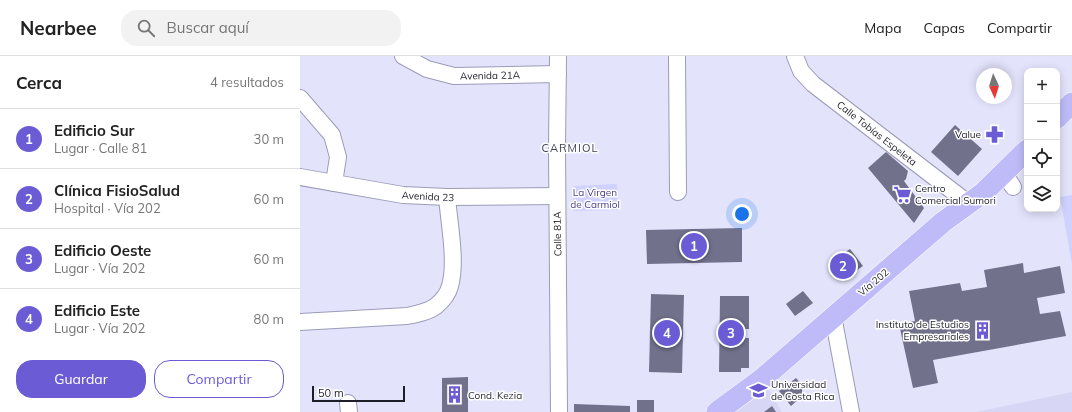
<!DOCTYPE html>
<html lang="es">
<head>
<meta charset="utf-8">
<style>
	body { margin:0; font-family:Mulish,sans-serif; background:#f2f2f2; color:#222 }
	.controls { position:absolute; right:12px; top:12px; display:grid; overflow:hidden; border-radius:8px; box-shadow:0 2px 10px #0003 }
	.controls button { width:36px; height:36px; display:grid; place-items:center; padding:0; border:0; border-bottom:1px solid #e0e0e0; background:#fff; color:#222; font:20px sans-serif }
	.compass { position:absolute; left:676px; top:12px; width:36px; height:36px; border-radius:50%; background:#fff; box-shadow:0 2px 10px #0003; rotate:176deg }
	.scale { position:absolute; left:12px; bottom:10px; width:93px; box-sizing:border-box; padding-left:4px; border:2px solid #1e1e29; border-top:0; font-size:11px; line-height:14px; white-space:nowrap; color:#1e1e29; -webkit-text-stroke:3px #fff; paint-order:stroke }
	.you { position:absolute; left:442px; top:158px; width:14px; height:14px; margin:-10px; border:3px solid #fff; border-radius:50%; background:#1a73e8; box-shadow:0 0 0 6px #1a73e833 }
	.badge { display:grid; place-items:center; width:26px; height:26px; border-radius:50%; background:#6b5cd5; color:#fff; font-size:13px; font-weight:700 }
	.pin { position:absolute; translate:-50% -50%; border:2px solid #fff; box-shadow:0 1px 4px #0006 }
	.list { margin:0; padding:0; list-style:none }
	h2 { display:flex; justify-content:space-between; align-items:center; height:52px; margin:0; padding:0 16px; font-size:17px }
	h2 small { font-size:13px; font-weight:400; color:#767676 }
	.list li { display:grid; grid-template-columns:26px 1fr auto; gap:12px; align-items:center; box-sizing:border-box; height:60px; padding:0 16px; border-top:1px solid #e0e0e0 }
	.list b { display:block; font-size:15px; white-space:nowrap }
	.list p { margin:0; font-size:13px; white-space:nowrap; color:#767676 }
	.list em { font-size:13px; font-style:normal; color:#767676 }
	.actions { display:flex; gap:8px; padding:12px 16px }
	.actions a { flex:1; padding:9px 0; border:1px solid #6b5cd5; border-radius:16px; text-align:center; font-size:14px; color:#6b5cd5 }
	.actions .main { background:#6b5cd5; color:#fff }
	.icon { flex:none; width:22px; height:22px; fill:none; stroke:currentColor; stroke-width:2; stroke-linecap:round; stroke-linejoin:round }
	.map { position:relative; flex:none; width:772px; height:356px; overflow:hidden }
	header { display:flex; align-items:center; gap:24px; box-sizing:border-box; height:56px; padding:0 20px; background:#fff; border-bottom:1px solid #e0e0e0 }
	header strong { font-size:19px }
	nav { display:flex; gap:22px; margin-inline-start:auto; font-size:14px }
	.search { width:280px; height:36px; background:#f2f2f2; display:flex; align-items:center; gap:10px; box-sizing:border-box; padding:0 14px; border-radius:16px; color:#767676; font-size:15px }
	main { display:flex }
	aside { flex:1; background:#fff }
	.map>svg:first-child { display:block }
	.built { fill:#d7d7f5 }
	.green { fill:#d0d1fe }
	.building { fill:#71718c }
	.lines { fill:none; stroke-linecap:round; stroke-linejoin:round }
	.minor-casing { stroke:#9b9bb8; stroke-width:18 }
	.major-casing { stroke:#fff; stroke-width:22 }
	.minor { stroke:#fff; stroke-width:16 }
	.major { stroke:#bfbbf9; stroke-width:21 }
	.labels { text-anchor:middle; stroke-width:3; stroke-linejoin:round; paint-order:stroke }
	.street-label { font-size:10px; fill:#1e1e29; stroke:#fff }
	.poi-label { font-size:10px; fill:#1e1e29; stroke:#fff; text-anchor:start }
	.park-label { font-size:10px; fill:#453d89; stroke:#fff }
	.neighbourhood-label { font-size:11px; letter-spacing:1px; fill:#3f3f57; stroke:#fff }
</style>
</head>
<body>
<header>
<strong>Nearbee</strong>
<div class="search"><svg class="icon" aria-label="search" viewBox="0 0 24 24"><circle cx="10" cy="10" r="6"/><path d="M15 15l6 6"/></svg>Buscar aquí</div>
<nav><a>Mapa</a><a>Capas</a><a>Compartir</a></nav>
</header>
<main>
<aside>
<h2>Cerca<small>4 resultados</small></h2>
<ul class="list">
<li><span class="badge">1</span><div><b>Edificio Sur</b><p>Lugar · Calle 81</p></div><em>30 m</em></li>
<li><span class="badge">2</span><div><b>Clínica FisioSalud</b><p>Hospital · Vía 202</p></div><em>60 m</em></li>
<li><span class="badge">3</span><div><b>Edificio Oeste</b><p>Lugar · Vía 202</p></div><em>60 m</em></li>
<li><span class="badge">4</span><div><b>Edificio Este</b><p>Lugar · Vía 202</p></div><em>80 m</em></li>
</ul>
<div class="actions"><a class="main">Guardar</a><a>Compartir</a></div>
</aside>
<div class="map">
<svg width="772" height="356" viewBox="0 0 772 356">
	<rect width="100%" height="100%" fill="#e3e4fc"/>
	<g class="built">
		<polygon points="462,323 482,356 417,356"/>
		<polygon points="772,336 772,356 676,356"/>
	</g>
	<g class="green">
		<polygon points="317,128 318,154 273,155 273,130"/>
		<polygon points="772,139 772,208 760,141"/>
	</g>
	<g class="building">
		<polygon points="655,69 682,93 658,120 631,96"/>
		<polygon points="586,96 608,115 606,123 604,125 624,152 614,167 568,112"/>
		<polygon points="442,172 442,206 347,208 346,174"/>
		<polygon points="550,193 563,210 557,214 544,197"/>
		<polygon points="723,207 724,217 760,210 765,237 737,242 740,258 760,255 766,280 633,304 638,327 613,332 599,268 615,265 609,235 660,227 662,235 687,231 684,214"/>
		<polygon points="503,235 513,247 495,260 486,248"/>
		<polygon points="351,238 384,239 382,317 349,316"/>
		<polygon points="420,240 449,240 449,273 442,273 442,282 449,282 449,312 441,312 441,316 419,316"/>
		<polygon points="168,321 168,356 142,356 142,322"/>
		<polygon points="496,322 503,330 501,341 491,350 479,335"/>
		<rect x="337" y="344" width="17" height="12"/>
		<polygon points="274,348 330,350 330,356 274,356"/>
		<polygon points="472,350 476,356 464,356"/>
	</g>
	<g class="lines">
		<defs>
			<g id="minor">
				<polyline points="103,0 127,13 154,20 258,18"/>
				<polyline points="258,0 257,92 259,356"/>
				<polyline points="377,0 378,136"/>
				<polyline points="495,0 501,15 513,28 668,147"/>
				<polyline points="0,42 32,79 38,101 34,127"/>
				<polyline points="704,117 713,131"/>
				<polyline points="0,121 103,139 147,141 257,140"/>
				<polyline points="533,260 551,356"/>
				<path d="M0 266 107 260C117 258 128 256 136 250 142 245 148 238 150 230 157 206 149 167 147 141"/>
				<polyline points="48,347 49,356"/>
			</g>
			<g id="major">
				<polyline points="757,62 772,47"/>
				<polyline points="417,356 462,323 643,166 683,137 727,94"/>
			</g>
		</defs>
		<use href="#minor" class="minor-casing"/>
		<use href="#major" class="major-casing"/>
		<use href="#minor" class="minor"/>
		<use href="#major" class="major"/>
	</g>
	<defs>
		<symbol id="pharmacy-bare" viewBox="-9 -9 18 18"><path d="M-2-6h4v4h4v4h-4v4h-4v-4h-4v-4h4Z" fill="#6b5cd5" stroke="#fff" stroke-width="2.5" paint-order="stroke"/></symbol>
		<symbol id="supermarket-bare" viewBox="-9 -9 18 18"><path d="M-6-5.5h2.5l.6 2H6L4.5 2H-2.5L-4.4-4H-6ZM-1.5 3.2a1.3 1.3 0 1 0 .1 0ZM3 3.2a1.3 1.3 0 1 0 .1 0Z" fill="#6b5cd5" stroke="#fff" stroke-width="2.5" paint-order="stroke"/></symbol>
		<symbol id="building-bare" viewBox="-9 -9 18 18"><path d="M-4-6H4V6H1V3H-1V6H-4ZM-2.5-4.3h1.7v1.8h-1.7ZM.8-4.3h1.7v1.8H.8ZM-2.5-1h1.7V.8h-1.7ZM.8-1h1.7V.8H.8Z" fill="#6b5cd5" stroke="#fff" stroke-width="2.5" paint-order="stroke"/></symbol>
		<symbol id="university-bare" viewBox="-9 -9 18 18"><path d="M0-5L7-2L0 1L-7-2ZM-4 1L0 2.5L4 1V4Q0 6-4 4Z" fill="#6b5cd5" stroke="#fff" stroke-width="2.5" paint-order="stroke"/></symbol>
	</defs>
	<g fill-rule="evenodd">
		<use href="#pharmacy-bare" x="682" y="66" width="25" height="25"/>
		<use href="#supermarket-bare" x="590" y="126" width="25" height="25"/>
		<use href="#building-bare" x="670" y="262" width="25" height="25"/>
		<use href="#university-bare" x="446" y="322" width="25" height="25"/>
		<use href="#building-bare" x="142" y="326" width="25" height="25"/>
	</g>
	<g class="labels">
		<g class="street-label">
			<text transform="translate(190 19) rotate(-1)" y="4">Avenida 21A</text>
			<text transform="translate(577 77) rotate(38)" y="4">Calle Tobías Espeleta</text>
			<text transform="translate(128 140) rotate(3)" y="4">Avenida 23</text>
			<text transform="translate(257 178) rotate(-91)" y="4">Calle 81A</text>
			<text transform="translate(573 226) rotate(-40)" y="4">Vía 202</text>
		</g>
		<g class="poi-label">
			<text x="681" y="82" text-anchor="end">Value</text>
			<text x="615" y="136">Centro<tspan x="615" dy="12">Comercial Sumori</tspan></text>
			<text x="669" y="272" text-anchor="end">Instituto de Estudios<tspan x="669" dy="12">Empresariales</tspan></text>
			<text x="471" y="332">Universidad<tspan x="471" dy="12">de Costa Rica</tspan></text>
			<text x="168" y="343">Cond. Kezia</text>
		</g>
		<g class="park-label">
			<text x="295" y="140">La Virgen<tspan x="295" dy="12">de Carmiol</tspan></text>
		</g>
		<g class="neighbourhood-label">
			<text x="270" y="96">CARMIOL</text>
		</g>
	</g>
</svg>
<div class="controls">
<button>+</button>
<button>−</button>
<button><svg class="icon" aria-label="locate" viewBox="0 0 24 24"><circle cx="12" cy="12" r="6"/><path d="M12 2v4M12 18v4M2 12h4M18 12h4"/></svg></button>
<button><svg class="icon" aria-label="layers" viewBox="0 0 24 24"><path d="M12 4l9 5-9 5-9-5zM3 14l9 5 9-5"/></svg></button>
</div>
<svg class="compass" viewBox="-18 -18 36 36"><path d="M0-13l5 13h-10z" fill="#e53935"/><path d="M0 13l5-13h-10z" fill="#767676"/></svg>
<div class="scale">50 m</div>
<div class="you"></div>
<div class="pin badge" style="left:394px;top:190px">1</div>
<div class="pin badge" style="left:543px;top:210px">2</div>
<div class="pin badge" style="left:431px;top:277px">3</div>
<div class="pin badge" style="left:367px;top:277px">4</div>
</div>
</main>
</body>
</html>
